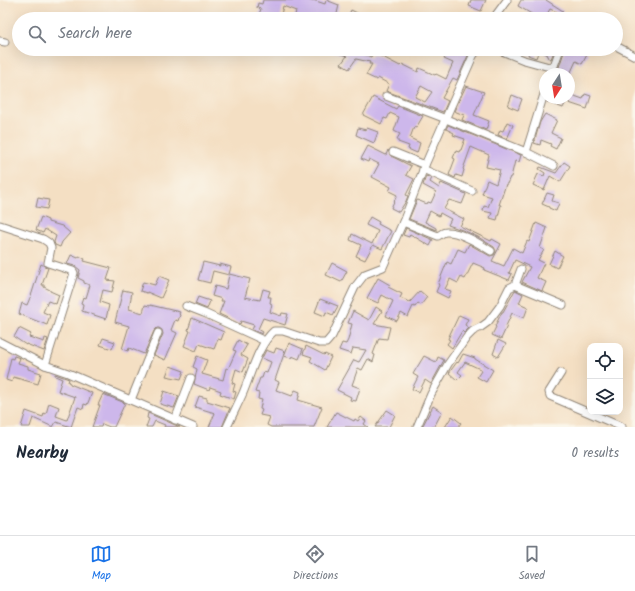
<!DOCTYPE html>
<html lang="en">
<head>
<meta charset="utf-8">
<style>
	body { margin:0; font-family:Kalam,sans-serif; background:#f2f2f3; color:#1f2937 }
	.controls { position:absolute; right:12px; bottom:12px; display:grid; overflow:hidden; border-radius:8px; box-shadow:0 4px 16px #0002 }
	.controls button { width:36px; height:36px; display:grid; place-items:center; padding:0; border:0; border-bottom:1px solid #e0e1e3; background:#fff; color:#1f2937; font:20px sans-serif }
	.compass { position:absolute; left:539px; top:68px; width:36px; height:36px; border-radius:50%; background:#fff; box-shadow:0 4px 16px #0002; rotate:192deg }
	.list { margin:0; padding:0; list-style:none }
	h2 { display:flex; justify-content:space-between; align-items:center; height:52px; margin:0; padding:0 16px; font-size:17px }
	h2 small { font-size:13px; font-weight:400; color:#747a83 }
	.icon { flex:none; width:22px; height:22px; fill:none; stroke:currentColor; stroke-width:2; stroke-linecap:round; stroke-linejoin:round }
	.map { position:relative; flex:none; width:635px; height:427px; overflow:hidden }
	.search { position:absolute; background:#fff; box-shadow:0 4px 16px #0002; left:12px; right:12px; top:12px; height:44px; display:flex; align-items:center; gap:10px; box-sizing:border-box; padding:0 14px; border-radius:22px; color:#747a83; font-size:15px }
	.sheet { height:108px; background:#fff }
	nav { display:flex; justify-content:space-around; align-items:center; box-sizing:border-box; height:56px; border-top:1px solid #e0e1e3; background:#fff; font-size:11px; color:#747a83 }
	nav a { display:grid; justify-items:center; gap:2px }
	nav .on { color:#1a73e8 }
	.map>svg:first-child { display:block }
	.building { fill:#cdb7eb; fill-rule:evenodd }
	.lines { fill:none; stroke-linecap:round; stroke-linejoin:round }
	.street-casing { stroke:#908577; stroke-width:9 }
	.street { stroke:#fff; stroke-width:7 }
</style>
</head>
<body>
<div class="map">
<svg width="635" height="427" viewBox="0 0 635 427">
	<rect width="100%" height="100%" fill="#fbf7ec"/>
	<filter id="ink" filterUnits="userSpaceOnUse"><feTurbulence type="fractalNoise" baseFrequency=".025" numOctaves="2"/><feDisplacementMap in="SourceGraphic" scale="8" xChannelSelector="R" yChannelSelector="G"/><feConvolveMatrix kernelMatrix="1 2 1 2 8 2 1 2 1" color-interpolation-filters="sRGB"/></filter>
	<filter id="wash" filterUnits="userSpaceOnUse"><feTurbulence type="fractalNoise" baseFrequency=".012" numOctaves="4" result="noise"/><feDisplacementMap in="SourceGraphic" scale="16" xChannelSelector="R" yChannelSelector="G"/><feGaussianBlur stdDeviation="0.9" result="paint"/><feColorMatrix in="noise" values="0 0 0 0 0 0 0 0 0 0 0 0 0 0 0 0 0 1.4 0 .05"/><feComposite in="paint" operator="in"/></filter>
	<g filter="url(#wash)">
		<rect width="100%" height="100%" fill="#f4dfc3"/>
		<g id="blocks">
			<g class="building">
				<polygon points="263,0 306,0 312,1 313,0 325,4 326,0 339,5 336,18 294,19 296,11 283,6 280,19 257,19 261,9 257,8 258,3 262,4"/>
				<polygon points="471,0 486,0 481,11 469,6"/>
				<polygon points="521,0 546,0 563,11 561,14 550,9 544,19 533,19 535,16 518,6"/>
				<polygon points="351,10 369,19 347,19"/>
				<path d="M329 49H358L357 51 371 57 372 54 379 55 400 66 402 64 418 72 419 68 435 75 436 74 446 79 453 63 444 59 449 49H471L457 80 453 78 442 98 448 101 443 112 386 91 389 84 378 78 377 80 366 75 372 64H369L370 62 356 59 349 69 341 64 347 56 329 50ZM421 86 432 92 425 102 415 97Z"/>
				<polygon points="530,49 555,49 551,59 547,57 548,55 539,50 536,58 528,55"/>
				<polygon points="565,49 581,49 588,53 582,64 576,61 570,74 562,74 563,71 558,70"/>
				<polygon points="466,86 484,92 474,115 489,121 486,130 462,120 464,115 454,111"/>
				<polygon points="569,94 583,99 585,94 591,96 587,109 569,103"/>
				<polygon points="512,95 522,99 518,110 508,106"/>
				<polygon points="373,97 396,109 398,106 423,116 416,128 414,127 410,138 420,143 417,153 408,149 409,146 398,142 398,140 397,139 400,134 394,131 399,117 390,113 387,119 384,118 381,124 363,115"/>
				<polygon points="548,98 568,98 563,108 547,102"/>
				<polygon points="545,114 557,120 551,133 561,138 556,149 550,146 551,144 541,140 540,145 534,143 540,122"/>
				<polygon points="507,122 513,125 507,139 498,135 500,130 503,131"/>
				<polygon points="448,125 521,155 519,162 515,161 511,177 510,177 507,184 506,184 499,205 501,205 497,220 490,218 492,213 483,211 484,206 488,207 492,197 482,194 487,180 496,184 500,170 486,167 489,155 471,147 463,169 464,170 462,177 456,175 455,178 449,175 455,159 453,158 456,151 459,152 460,150 461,150 465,139 453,135 454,133 446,129"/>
				<polygon points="358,128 366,130 367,128 378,132 374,143 356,135"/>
				<polygon points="368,146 386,155 388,150 391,156 411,166 406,175 414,179 406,195 408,196 406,201 399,212 391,208 397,195 389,191 391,187 372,177 379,164 369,159 368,162 361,159"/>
				<polygon points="564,162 570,166 560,182 550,176 544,190 533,185 538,174 544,176 545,173 539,169 540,167 556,173"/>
				<polygon points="426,176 432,178 430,182 439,188 441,183 466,194 462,204 449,200 444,209 464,219 460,226 491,241 492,239 501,244 492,261 504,266 513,248 522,253 527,241 529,242 536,223 547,228 540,248 544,250 538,260 544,263 537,278 546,282 542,291 522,282 530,267 515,260 509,273 512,274 509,280 484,270 485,268 473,263 465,279 461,277 458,283 450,279 445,289 451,291 448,298 436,292 439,285 438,284 447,262 451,264 458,249 465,252 469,244 490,256 494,255 496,251 494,247 478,237 465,231 448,225 451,219 440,213 439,216 430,211 425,222 436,228 436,230 409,219 417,200 427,204 428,202 431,203 436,192 423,185"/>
				<polygon points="547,193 554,195 552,201 559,203 556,211 549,208 549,207 542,204"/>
				<polygon points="38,198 49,200 47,209 36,207"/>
				<polygon points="41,217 48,220 48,222 62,226 70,233 62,242 60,247 55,245 54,242 56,236 45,229 43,233 36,230"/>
				<polygon points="370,217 379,222 378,224 391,231 382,249 373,245 365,260 356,256 361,245 350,240 352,234 372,244 378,231 366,225"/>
				<polygon points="406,228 431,239 433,240 430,246 410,234 409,237 403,235"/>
				<polygon points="555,251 563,256 557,268 549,264"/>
				<polygon points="71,255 78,258 79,256 85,259 84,261 111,268 107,280 115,281 112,292 103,290 100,302 109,305 106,319 82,311 83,304 81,303 83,297 86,298 90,285 84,283 84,281 78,278 80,270 75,266 67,264"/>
				<polygon points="203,262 220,266 220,264 231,267 229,274 250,279 245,297 260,300 263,289 270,291 268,297 271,297 270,303 272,304 270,312 281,316 282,313 288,314 285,325 263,318 258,329 263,332 262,334 252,330 254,325 241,321 240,324 219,314 224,301 221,301 222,299 212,296 215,286 226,289 229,275 213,271 210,283 198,280"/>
				<polygon points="332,263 347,271 341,282 326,275"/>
				<polygon points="41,264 48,268 42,285 44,285 44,287 50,290 50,291 59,295 56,304 48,301 43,312 50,315 47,325 19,314 22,303 27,305 32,293"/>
				<polygon points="159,276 169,280 161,298 147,292 147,293 140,291 143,282 155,285"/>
				<polygon points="378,278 390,285 388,287 402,294 400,298 410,302 420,291 427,297 421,305 418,303 415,307 413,306 408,317 401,313 397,321 386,316 393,301 382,295 378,303 367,298"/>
				<polygon points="123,290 132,292 129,309 143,313 145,305 150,306 150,305 180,312 179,314 180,315 178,321 175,320 171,330 177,333 165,360 154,355 163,334 162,330 159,328 157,328 154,331 144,354 129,348 128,351 122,349 129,326 115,322"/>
				<polygon points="515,290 523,294 519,303 528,307 524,318 512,313 506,326 507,326 501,339 492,335 496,327 495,326 502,312 503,312"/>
				<polygon points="198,297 210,301 207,309 195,304"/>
				<polygon points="320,299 338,306 333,315 326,312 325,316 315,312"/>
				<polygon points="376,307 382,311 374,324 390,327 387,339 379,338 373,354 375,355 373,362 368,359 362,370 358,368 352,385 360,388 356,401 350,400 351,397 337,390 354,360 359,362 366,350 353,348 351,354 339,350 342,343 346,344 348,340 352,324 348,323 353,311 369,320"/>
				<polygon points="459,315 468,319 465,325 469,328 464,333 462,331 452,348 447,344 450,340 448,339 450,334"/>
				<polygon points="192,318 224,332 221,340 218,339 214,349 199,344 196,351 184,346 190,331 188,330"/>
				<polygon points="19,328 31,334 29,337 44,342 45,338 48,339 44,351 26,344 26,345 14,337"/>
				<polygon points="103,338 115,342 112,349 100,345"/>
				<polygon points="238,340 247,345 241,355 248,359 243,372 236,369 232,383 235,384 233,391 236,392 234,399 220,394 221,391 210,387 209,390 194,384 197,369 193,367 197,356 207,360 202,374 223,380 226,368 228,369 236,351 233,350"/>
				<polygon points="498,340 506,344 498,357 493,354"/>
				<polygon points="289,343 303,349 299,359 292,356 291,358 284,356"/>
				<polygon points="306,346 324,355 325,354 331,357 325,370 310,361 312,357 303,354"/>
				<polygon points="276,348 285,351 275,380 279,382 276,390 292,396 295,390 300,392 298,400 322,407 314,427 271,427 267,425 270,417 260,415 262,410 260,409 262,400 258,399 259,393 255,392 260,378 262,378 264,372 267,373 271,362 262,358 266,350 274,353"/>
				<polygon points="463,354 475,358 475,359 493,370 486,382 477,377 481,371 480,369 465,362 458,372 462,375 457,380 449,373 457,362 458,363"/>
				<polygon points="14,356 20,358 18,363 28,366 28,369 41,373 38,384 13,377 12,382 6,380 11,358 13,359"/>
				<polygon points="424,356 436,362 438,357 444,360 431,384 425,380 419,392 412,389 418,377 413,374"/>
				<polygon points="170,366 184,371 181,379 166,376"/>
				<polygon points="55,374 69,379 68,382 70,383 70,384 92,393 87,405 84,404 83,409 78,407 71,427 56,422 53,427 33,418 30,427 21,427 26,411 43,417 44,413 46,414 49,403 59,407 56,416 67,420 75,397 58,391 62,379 55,376"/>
				<polygon points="164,391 179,396 174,408 160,404"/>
				<polygon points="103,394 125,403 114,427 110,427 102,424 101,427 92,427 100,405 98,405"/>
				<polygon points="199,396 207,398 207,401 230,408 222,427 209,427 215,413 195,407"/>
				<polygon points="433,406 442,412 434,427 422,427"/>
				<polygon points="387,410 395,415 389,427 375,427"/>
				<polygon points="336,412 354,421 355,419 358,421 361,417 366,421 364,424 368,427 327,427"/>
				<polygon points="148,413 173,424 180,427 164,427 165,425 155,421 152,427 146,427 149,419 147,418"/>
				<polygon points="452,416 461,423 458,427 445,427"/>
			</g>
		</g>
	</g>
	<g filter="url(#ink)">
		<use href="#blocks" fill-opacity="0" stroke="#908577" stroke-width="1"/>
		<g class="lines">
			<defs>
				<g id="street">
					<polyline points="493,19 507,0"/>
					<polyline points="0,41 5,42"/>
					<polyline points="616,46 635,56"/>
					<polyline points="497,49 524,60 553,68"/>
					<polyline points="551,74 560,49"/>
					<polyline points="386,96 446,119 526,152 554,166"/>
					<polyline points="393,152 425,165"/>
					<polyline points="526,152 545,91"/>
					<polyline points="423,169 472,191"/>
					<path d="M403 222 438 236C440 235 443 232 446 232 460 231 480 244 491 251"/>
					<polyline points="0,225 43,239 49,243 51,248 48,263 73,271 74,273 45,365"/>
					<polyline points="515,285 563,305"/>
					<polyline points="186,306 204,313 265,341"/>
					<polyline points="0,342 45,365 68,373 193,427"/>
					<polyline points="561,373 549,392 550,396 622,427"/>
					<polyline points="131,400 158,333"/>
					<polyline points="175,420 191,378"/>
					<path d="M227 427C232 416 238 404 243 393 251 374 258 345 274 331H283L319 343H326L332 336 355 287 365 274 383 267 403 222 425 165 473 56 478 49"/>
					<polyline points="417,427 431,394 448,364 467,337 473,331 481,327 488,322 500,306 509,288 515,285 521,269"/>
				</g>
			</defs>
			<use href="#street" class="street-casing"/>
			<use href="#street" class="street"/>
		</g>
	</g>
</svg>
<div class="controls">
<button><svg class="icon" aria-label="locate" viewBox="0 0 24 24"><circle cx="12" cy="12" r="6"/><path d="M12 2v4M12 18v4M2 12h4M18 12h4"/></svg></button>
<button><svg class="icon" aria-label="layers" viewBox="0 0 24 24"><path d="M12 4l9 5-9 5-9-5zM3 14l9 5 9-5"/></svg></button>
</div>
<svg class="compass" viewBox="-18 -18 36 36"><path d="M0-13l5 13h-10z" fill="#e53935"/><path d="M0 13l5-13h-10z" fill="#747a83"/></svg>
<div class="search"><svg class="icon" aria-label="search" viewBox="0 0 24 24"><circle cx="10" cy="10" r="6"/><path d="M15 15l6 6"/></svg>Search here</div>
</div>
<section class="sheet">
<h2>Nearby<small>0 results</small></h2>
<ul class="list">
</ul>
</section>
<nav>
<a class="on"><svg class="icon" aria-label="map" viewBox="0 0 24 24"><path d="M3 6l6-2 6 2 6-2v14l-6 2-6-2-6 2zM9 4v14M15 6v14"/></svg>Map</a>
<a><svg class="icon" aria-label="directions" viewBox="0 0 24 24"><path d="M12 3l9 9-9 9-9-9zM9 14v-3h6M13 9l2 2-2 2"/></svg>Directions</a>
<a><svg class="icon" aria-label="saved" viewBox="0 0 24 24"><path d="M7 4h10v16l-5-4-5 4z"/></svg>Saved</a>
</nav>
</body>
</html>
